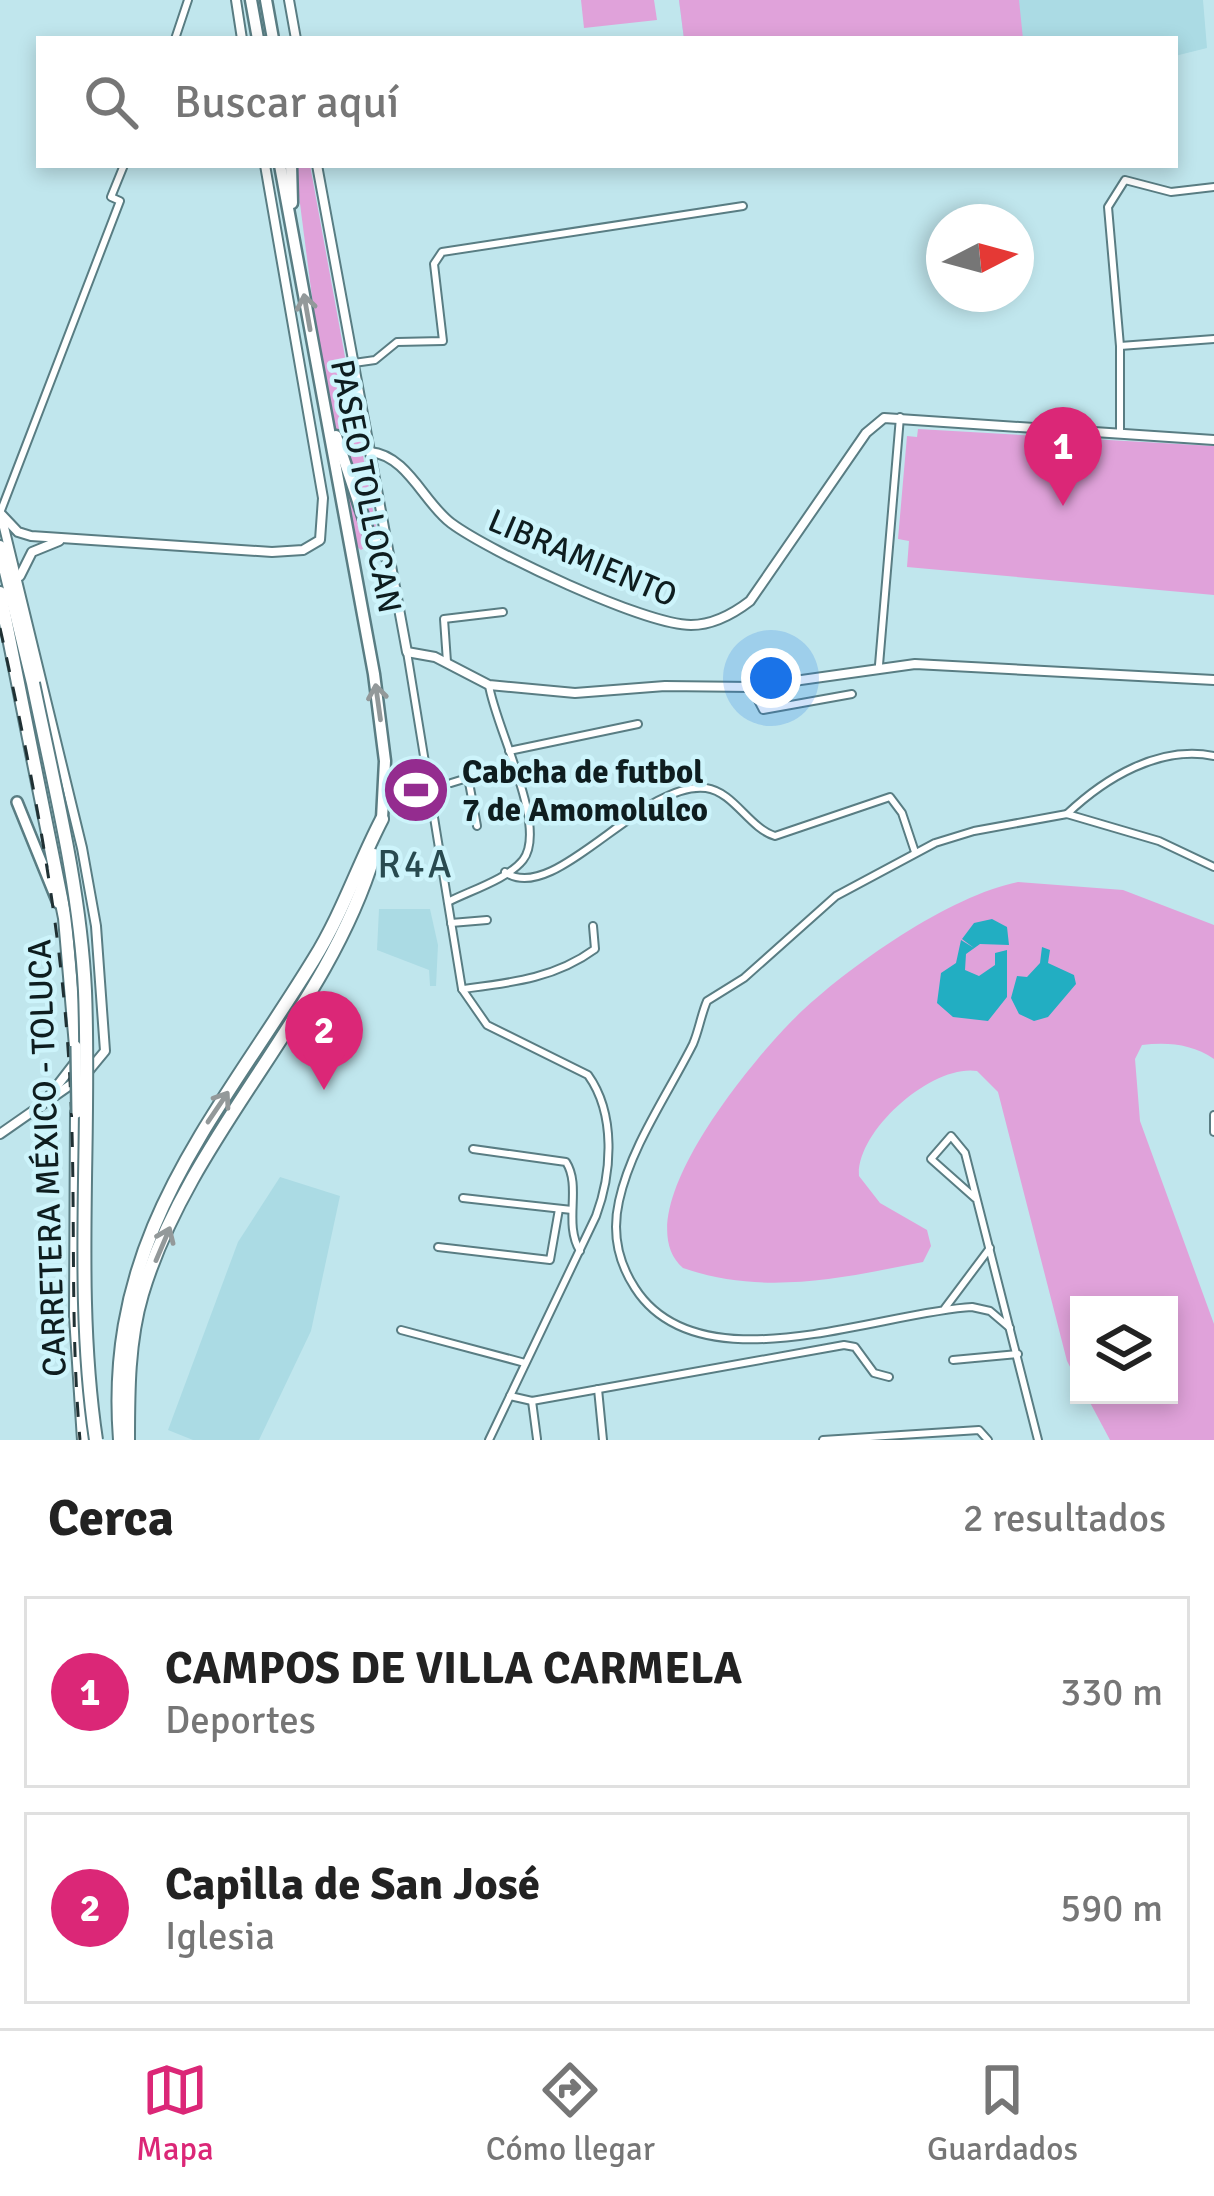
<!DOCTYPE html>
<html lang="es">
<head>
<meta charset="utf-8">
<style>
	body { margin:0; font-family:Signika,sans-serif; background:#f6f6f6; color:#222 }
	.controls { position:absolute; right:36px; bottom:36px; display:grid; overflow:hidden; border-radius:0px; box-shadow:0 6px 18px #0003 }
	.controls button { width:108px; height:108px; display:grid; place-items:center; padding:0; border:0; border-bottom:3px solid #e0e0e0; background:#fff; color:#222; font:60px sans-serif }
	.compass { position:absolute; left:926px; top:204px; width:108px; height:108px; border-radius:50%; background:#fff; box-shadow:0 6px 18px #0003; rotate:84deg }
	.you { position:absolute; left:771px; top:678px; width:42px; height:42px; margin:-30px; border:9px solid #fff; border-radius:50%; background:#1a73e8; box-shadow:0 0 0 18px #1a73e833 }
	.badge { display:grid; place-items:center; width:78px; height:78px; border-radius:50%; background:#db2777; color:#fff; font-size:39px; font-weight:700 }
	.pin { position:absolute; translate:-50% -99px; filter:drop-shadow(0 3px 6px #0008) }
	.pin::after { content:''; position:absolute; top:63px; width:42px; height:36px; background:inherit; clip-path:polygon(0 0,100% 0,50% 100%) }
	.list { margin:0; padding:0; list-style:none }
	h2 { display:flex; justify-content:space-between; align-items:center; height:156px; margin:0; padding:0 48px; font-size:51px }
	h2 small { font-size:39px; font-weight:400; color:#767676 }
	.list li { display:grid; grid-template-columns:78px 1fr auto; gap:36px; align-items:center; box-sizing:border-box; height:192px; margin:0 24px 24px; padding:0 24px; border:3px solid #e0e0e0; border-radius:0px }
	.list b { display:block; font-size:45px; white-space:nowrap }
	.list p { margin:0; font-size:39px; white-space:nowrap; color:#767676 }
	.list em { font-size:39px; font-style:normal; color:#767676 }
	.icon { flex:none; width:66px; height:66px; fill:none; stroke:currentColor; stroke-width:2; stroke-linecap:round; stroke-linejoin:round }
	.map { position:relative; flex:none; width:1214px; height:1440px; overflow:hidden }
	.search { position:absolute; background:#fff; box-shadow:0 6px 18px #0003; left:36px; right:36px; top:36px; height:132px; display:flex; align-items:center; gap:30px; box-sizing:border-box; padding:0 42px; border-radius:0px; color:#767676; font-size:45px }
	.sheet { height:588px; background:#fff }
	nav { display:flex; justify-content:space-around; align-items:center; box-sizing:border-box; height:168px; border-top:3px solid #e0e0e0; background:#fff; font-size:33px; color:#767676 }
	nav a { display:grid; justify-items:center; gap:6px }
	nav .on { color:#db2777 }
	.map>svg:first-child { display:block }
	.built { fill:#abdbe4 }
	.green { fill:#e0a2da }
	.water { fill:#22aec2 }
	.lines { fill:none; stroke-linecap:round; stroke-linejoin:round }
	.minor-casing { stroke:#597d83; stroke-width:10 }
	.secondary-casing { stroke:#597d83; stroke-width:12 }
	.primary-casing { stroke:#597d83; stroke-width:14 }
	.trunk-casing { stroke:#597d83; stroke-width:15 }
	.motorway-casing { stroke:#597d83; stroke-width:16 }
	.minor { stroke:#fff; stroke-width:6 }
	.secondary { stroke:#fff; stroke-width:8 }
	.primary { stroke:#fff; stroke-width:9 }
	.trunk { stroke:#fff; stroke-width:10 }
	.motorway { stroke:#fff; stroke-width:12 }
	.rail { stroke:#203134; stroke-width:3; stroke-dasharray:15 15; stroke-linecap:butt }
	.primary-bridge-casing { stroke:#597d83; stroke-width:14; stroke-linecap:butt }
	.motorway-bridge-casing { stroke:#597d83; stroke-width:16; stroke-linecap:butt }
	.primary-bridge { stroke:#fff; stroke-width:9 }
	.motorway-bridge { stroke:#fff; stroke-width:12 }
	.oneway { stroke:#93999a }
	.labels { text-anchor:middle; stroke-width:9; stroke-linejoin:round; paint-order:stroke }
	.street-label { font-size:33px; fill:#0e1d1f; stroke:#cdf4fb }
	.poi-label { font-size:33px; font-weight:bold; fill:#0e1d1f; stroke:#cdf4fb; text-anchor:start }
	.quarter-label { font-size:39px; letter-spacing:3px; fill:#284a50; stroke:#cdf4fb }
</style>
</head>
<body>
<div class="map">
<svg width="1214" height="1440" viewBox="0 0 1214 1440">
	<rect width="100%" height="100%" fill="#c0e6ed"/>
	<g class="built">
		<polygon points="679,0 1203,0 1207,48 1175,56 1175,39 684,39"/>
		<polygon points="379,909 430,909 438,945 436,986 430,986 429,970 377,950"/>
		<polygon points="280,1177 340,1196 311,1331 259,1440 193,1440 168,1430 238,1242"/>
	</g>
	<g class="green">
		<polygon points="581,0 654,0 657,20 584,28"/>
		<polygon points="679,0 1019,0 1023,39 684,39"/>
		<polygon points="295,165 310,165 378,538 361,550 355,545 327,413"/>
		<polygon points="918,429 1214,446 1214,595 907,567 909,541 898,539 907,436 917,437"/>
		<polygon points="423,773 429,804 408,807 403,776"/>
		<path d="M1018 882 1123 890 1214 925V1059C1192 1044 1168 1042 1142 1045L1135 1059 1140 1121 1214 1324V1440H1110L1086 1395H1169V1305H1079V1384L1067 1361 998 1092 977 1071C932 1064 856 1131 859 1176L880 1203 927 1230 931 1246 923 1262C843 1278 763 1296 683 1268 624 1216 746 1069 786 1027 836 974 947 896 1018 882Z"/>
	</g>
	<g class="water">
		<polygon points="992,919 1007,927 1009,945 980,944 966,954 965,970 979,976 995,965 995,953 1007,950 1007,997 988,1021 953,1017 937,1003 941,973 956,963 961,940 974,948 962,939 974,923"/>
		<polygon points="1042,947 1050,950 1048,963 1074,975 1076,984 1048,1017 1034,1021 1019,1014 1011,998 1017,976 1027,977 1040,963"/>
	</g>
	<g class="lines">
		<defs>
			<g id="minor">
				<polyline points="175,39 188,0"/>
				<polyline points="1120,346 1214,339"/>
				<polyline points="354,363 375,360 397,342 443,341 434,264 442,252 743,206"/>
				<polyline points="1120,433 1120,346 1108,207 1125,180 1171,192 1214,187"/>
				<polyline points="0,513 120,201 111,197 124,165"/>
				<path d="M407 652 462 989 487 1025 588 1075C616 1114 612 1173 596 1216L489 1440"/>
				<polyline points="447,662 444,619 503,612"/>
				<polyline points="879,665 900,417"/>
				<polyline points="751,687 763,710 852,694"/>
				<polyline points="509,751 638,724"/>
				<polyline points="468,777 477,826"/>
				<polyline points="451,783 513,764"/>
				<path d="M1067 814C1105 778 1159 745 1214 756"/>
				<path d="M505 872C554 907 642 780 706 788 734 792 749 828 775 836L890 797 902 813 915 852"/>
				<path d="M448 902C469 891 508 879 523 860 549 827 494 724 489 685"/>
				<polyline points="451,923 487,920"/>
				<path d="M462 989C509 983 554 979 595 949L593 926"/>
				<polyline points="1214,1115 1214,1132"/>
				<path d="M473 1149 566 1162C582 1187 563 1223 580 1251"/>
				<polyline points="463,1198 572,1210"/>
				<polyline points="975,1198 931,1159 951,1136 965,1153 1038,1440"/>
				<polyline points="438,1247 550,1260 559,1209"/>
				<polyline points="945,1308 990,1248"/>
				<path d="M1010 1328 990 1311 972 1307C878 1312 699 1388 635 1288 618 1262 612 1232 619 1201 631 1146 668 1094 693 1044 699 1030 701 1015 707 1001L744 978 836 896 935 843 974 831 1067 814 1159 841 1214 867"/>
				<polyline points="401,1330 525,1363"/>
				<polyline points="953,1360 1018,1354"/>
				<polyline points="598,1389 603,1440"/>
				<polyline points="510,1396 532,1401 844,1345 855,1347 874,1373 889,1377"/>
				<polyline points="532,1401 537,1439"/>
				<polyline points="823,1440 979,1430 988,1440"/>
			</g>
			<g id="secondary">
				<polyline points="236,0 242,39"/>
				<polyline points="289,0 296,39"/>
				<polyline points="317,165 407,652 435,657 489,685 575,693 665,686 751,687 915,664 1214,680"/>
				<path d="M370 452C407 455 424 503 451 523 490 552 645 625 691 625 713 625 733 614 750 601L866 433 884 418 1214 440"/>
				<polyline points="0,513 18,532 31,536 272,552 303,550 320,540 323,498 265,165"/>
				<polyline points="20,576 32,552 59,541"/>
				<polyline points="50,1095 77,1060"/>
				<polyline points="0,1134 86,1074 105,1051 96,926 82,848 2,519"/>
			</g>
			<polyline id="primary" points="17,802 58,903"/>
			<g id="trunk">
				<polyline points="251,0 258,39"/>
				<polyline points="266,0 273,39"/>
				<polyline points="280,165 374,674 385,761 382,819"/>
				<polyline points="291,165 292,203"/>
				<polyline points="336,436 368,531 389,560"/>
			</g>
			<g id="motorway">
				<polyline points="0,547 33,683"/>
				<polyline points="0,593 65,918 76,1046"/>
				<polyline points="77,1113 76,1316 84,1440"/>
				<path d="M120 1440C104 1235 215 1121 314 959 342 914 358 865 382 819"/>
				<path d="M128 1440C128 1392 128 1341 142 1294 190 1134 326 1014 374 855"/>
			</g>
		</defs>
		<use href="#minor" class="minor-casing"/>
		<use href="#secondary" class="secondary-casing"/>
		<use href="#primary" class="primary-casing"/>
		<use href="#trunk" class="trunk-casing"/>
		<use href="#motorway" class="motorway-casing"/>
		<use href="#minor" class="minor"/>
		<use href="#secondary" class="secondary"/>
		<use href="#primary" class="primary"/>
		<use href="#trunk" class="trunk"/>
		<use href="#motorway" class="motorway"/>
		<path class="rail" d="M0 628C32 772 60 915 69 1063 77 1189 69 1314 80 1440"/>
		<defs>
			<polyline id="primary-bridge" points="76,1046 77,1113"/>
			<path id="motorway-bridge" d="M33 683C54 785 80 887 85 991 91 1139 74 1293 96 1440"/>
		</defs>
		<use href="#primary-bridge" class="primary-bridge-casing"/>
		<use href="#motorway-bridge" class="motorway-bridge-casing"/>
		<use href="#primary-bridge" class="primary-bridge"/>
		<use href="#motorway-bridge" class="motorway-bridge"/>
	</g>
	<defs><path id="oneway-shaft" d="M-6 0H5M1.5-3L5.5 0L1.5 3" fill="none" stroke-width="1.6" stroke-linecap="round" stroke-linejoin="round" transform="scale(3)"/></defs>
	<g class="oneway">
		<use href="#oneway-shaft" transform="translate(307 312) rotate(-100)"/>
		<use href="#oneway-shaft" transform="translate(378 702) rotate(-98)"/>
		<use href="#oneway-shaft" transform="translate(218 1107) rotate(-56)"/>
		<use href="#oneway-shaft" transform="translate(163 1244) rotate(-67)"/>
	</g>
	<defs>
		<symbol id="stadium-disc" viewBox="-11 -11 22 22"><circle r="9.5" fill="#942c8f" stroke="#cdf4fb"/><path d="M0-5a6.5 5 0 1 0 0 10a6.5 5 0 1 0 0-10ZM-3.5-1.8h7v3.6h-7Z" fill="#fff"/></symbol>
	</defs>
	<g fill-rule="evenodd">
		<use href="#stadium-disc" x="378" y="752" width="76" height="76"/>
	</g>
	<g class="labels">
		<g class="street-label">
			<text transform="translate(367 486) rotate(79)" y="12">PASEO TOLLOCAN</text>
			<text transform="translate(583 557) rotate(23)" y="12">LIBRAMIENTO</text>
			<text transform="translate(46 1158) rotate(-92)" y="12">CARRETERA MÉXICO - TOLUCA</text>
		</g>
		<g class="poi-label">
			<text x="462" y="783">Cabcha de futbol<tspan x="462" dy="38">7 de Amomolulco</tspan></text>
		</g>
		<g class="quarter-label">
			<text x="416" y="877">R4A</text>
		</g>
	</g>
</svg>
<div class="controls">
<button><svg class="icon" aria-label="layers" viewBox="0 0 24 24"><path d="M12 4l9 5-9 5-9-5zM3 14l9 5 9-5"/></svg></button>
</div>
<svg class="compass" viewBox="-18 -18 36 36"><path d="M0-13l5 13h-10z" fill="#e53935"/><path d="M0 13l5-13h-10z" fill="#767676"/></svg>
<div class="you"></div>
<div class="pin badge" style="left:1063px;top:506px">1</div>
<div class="pin badge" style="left:324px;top:1090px">2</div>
<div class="search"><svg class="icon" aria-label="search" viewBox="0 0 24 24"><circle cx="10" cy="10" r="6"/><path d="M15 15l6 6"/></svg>Buscar aquí</div>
</div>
<section class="sheet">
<h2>Cerca<small>2 resultados</small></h2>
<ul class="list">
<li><span class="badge">1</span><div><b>CAMPOS DE VILLA CARMELA</b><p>Deportes</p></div><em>330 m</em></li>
<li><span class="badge">2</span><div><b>Capilla de San José</b><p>Iglesia</p></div><em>590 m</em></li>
</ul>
</section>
<nav>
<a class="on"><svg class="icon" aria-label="map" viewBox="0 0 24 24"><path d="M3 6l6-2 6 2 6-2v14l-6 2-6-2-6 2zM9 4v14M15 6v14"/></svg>Mapa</a>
<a><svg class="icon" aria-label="directions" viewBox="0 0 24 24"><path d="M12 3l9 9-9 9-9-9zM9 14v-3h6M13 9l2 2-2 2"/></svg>Cómo llegar</a>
<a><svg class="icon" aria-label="saved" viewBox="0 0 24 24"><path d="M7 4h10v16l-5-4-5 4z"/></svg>Guardados</a>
</nav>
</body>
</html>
